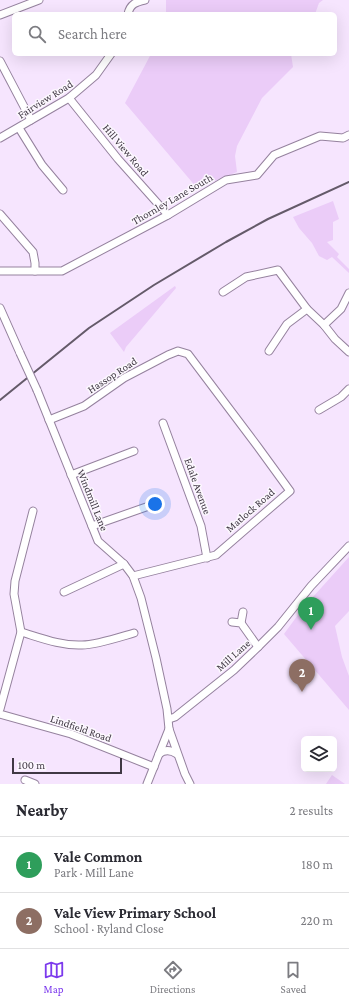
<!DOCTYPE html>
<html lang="en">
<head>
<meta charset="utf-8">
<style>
	body { margin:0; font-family:"Crimson Pro",serif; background:#f7f7f7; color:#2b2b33 }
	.controls { position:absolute; right:12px; bottom:12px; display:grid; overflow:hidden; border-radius:6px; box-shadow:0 4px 16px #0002 }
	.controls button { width:36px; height:36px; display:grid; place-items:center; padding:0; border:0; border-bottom:1px solid #e1e1e2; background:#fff; color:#2b2b33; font:20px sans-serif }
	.scale { position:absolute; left:12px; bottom:10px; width:110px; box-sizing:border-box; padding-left:4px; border:2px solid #403844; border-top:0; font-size:11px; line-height:14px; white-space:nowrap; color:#403844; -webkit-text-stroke:3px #fcf8fe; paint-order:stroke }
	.you { position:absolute; left:155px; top:504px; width:14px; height:14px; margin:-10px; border:3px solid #fff; border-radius:50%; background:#1a73e8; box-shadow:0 0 0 6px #1a73e833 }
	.badge { display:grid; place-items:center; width:26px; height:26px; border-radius:50%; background:#7c3aed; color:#fff; font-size:13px; font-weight:700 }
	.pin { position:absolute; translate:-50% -33px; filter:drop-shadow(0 1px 2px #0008) }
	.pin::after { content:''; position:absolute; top:21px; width:14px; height:12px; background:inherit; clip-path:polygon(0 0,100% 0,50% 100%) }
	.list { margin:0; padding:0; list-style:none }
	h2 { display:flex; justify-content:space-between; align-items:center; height:52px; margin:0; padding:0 16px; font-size:17px }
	h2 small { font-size:13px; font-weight:400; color:#7c7c81 }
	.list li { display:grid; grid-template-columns:26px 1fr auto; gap:12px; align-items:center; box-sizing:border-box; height:56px; padding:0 16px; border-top:1px solid #e1e1e2 }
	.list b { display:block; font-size:15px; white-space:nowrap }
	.list p { margin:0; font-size:13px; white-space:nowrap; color:#7c7c81 }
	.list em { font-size:13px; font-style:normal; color:#7c7c81 }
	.icon { flex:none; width:22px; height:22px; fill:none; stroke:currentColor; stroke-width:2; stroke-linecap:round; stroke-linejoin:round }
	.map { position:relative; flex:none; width:349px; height:784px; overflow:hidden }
	.search { position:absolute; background:#fff; box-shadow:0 4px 16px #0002; left:12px; right:12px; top:12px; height:44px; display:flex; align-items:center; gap:10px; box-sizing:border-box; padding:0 14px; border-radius:6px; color:#7c7c81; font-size:15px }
	.sheet { height:164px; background:#fff }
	nav { display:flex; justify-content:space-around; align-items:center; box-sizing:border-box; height:56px; border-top:1px solid #e1e1e2; background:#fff; font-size:11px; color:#7c7c81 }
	nav a { display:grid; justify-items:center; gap:2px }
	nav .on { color:#7c3aed }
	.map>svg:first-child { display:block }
	.green { fill:#ebccf8 }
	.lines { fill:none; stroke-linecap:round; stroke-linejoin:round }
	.minor-casing { stroke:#95829e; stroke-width:9 }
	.minor { stroke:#fff; stroke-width:7 }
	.rail { stroke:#645a69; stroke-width:2 }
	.minor-bridge-casing { stroke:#95829e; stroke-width:9; stroke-linecap:butt }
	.minor-bridge { stroke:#fff; stroke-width:7 }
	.labels { text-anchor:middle; stroke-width:3; stroke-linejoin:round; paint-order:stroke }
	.street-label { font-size:11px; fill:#403844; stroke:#fcf8fe }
</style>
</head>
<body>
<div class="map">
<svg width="349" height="784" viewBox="0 0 349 784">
	<rect width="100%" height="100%" fill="#f6e5fe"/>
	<g class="green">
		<polygon points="166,0 323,0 319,3 315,14 166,14"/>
		<polygon points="151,54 291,54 293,67 262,98 237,146 235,156 237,172 197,188 125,103"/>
		<polygon points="333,201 339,219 333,222 333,240 327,242 339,254 337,257 349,269 349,273 332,257 327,260 319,256 312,243 299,228 293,217"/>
		<polygon points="175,286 176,288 126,347 124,352 110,333"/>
		<polygon points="349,557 349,611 335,626 342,657 349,676 349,710 284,634 303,608"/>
		<polygon points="332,775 345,784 326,784"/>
	</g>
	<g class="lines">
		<defs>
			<g id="minor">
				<path d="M128 14C130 4 136 2 145 0"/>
				<polyline points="0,15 39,0"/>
				<polyline points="0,61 31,120"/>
				<polyline points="69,98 118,159 168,215"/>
				<polyline points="19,128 42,165 63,190"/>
				<polyline points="0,138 69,98 96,75 111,54"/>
				<polyline points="0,214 33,252 35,263 35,271"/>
				<polyline points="0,271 62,271 168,215 226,180 257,175 274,155 320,136 343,138 349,135"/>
				<polyline points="223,292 246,277 278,270 307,309 324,325 335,339 349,352"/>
				<polyline points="0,308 20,353"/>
				<polyline points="324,325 341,309 349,293"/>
				<polyline points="269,351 287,324 307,309"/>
				<polyline points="37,390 98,541 124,564 133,576 141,598 156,658 167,709 169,729 185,774 190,784"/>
				<polyline points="319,410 341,397 349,389"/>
				<polyline points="49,420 84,406 124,378 168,355 178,351 188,354 258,447 290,491 216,555 133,576"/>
				<polyline points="163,423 201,526 207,558"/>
				<polyline points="71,475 134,451"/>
				<polyline points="92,526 149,506"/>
				<polyline points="64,592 124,564"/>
				<polyline points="232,622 241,623 258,647"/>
				<polyline points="241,623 243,612"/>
				<path d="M21 632C41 638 61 646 82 645 96 645 120 637 134 633"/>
				<polyline points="0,709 21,632 14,594 15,581 33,511"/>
				<polyline points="0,714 71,734 154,767"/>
				<polyline points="169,719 175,717 234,670 258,647 278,627 311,586 349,546"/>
				<path d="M159 754C165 749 171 750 177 754"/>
				<polyline points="25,780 35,784"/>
				<polyline points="147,784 169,729"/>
			</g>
		</defs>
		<use href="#minor" class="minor-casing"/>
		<use href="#minor" class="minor"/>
		<polyline class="rail" points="0,400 89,328 154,285 226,242 268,219 349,182"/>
		<defs>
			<polyline id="minor-bridge" points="20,353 37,390"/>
		</defs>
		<use href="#minor-bridge" class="minor-bridge-casing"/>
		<use href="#minor-bridge" class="minor-bridge"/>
	</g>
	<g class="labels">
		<g class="street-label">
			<text transform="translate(45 99) rotate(-32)" y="4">Fairview Road</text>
			<text transform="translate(126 150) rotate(50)" y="4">Hill View Road</text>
			<text transform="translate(172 199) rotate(-30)" y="4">Thornley Lane South</text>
			<text transform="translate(112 375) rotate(-33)" y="4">Hassop Road</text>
			<text transform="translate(198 486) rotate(70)" y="4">Edale Avenue</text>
			<text transform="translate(93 500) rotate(68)" y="4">Windmill Lane</text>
			<text transform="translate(250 510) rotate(-41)" y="4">Matlock Road</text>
			<text transform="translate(233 655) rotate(-42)" y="4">Mill Lane</text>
			<text transform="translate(81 728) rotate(19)" y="4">Lindfield Road</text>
		</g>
	</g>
</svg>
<div class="controls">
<button><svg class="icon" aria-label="layers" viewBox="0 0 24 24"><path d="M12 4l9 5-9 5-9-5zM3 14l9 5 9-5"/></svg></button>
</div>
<div class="scale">100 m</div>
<div class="you"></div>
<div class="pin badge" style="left:311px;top:630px;background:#2e9e5b">1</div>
<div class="pin badge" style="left:302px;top:692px;background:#8d6e63">2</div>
<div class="search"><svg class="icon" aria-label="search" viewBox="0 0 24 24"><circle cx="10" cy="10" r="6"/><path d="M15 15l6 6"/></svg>Search here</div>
</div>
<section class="sheet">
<h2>Nearby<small>2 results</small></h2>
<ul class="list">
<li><span class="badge" style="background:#2e9e5b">1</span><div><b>Vale Common</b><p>Park · Mill Lane</p></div><em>180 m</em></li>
<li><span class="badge" style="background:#8d6e63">2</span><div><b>Vale View Primary School</b><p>School · Ryland Close</p></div><em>220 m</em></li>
</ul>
</section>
<nav>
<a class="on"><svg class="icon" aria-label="map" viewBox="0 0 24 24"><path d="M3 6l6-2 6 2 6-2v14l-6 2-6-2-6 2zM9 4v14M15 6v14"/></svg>Map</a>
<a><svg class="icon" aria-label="directions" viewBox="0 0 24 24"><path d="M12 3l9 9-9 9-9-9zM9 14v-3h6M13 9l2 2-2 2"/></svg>Directions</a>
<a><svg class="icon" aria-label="saved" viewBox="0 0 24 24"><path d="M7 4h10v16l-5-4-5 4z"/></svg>Saved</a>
</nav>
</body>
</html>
